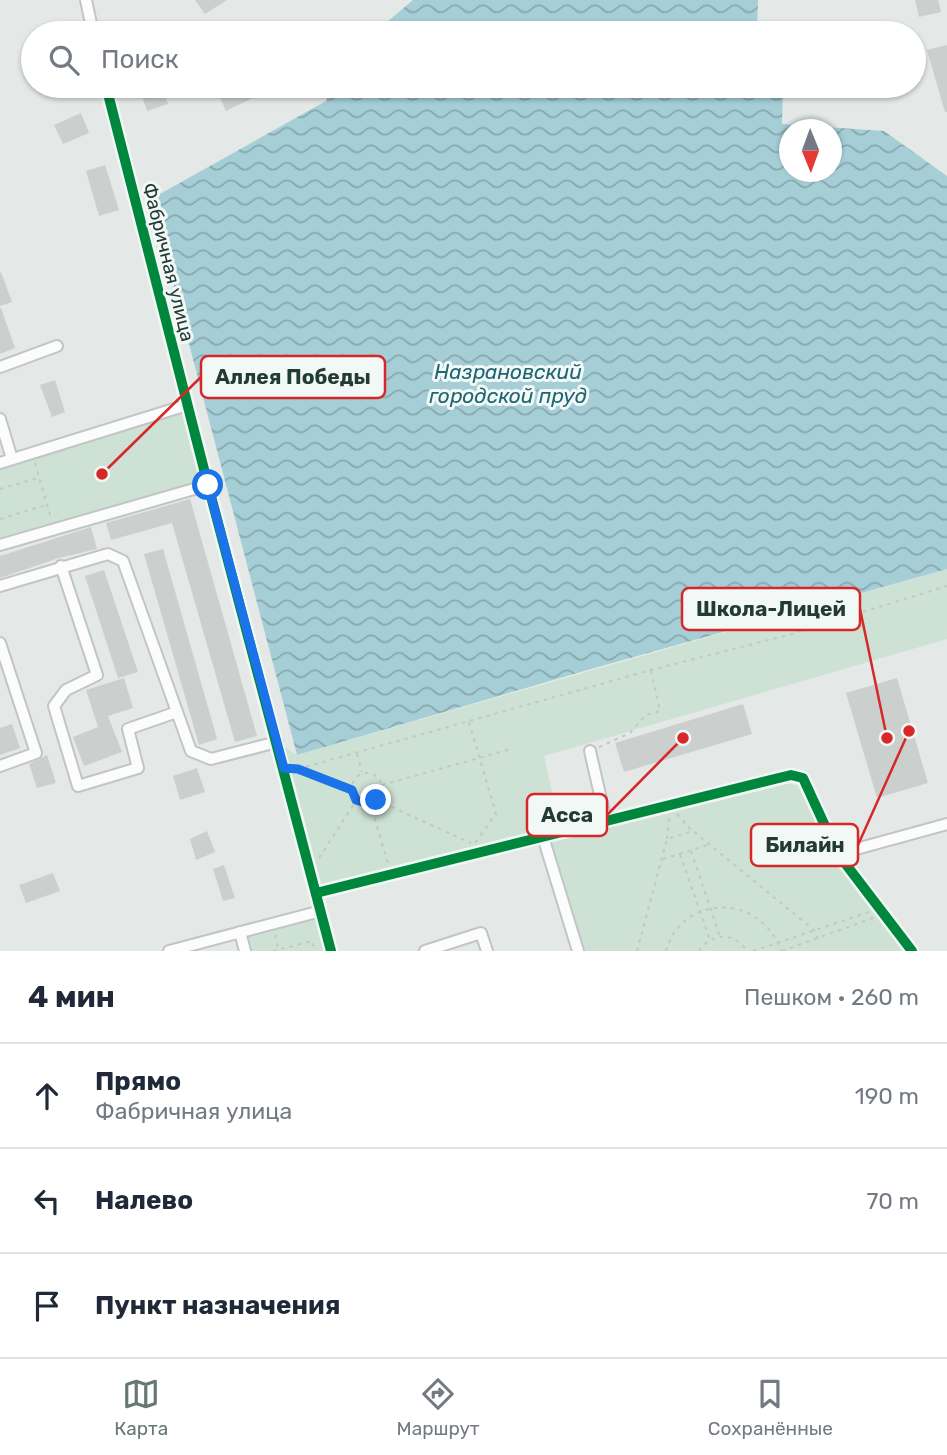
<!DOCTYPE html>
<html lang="ru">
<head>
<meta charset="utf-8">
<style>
	body { margin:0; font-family:Rubik,sans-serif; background:#f2f2f3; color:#1f2937 }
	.compass { position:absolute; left:779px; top:119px; width:63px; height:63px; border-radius:50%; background:#fff; box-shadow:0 2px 5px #0004; rotate:179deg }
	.stop { position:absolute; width:21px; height:21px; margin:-16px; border:5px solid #1a73e8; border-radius:50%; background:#fff }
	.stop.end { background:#1a73e8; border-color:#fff; box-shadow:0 2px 7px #0008 }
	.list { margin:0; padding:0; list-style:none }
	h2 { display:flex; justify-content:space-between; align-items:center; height:91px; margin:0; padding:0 28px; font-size:30px }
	h2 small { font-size:23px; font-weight:400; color:#747a83 }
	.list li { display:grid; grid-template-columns:46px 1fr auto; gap:21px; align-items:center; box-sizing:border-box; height:105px; padding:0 28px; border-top:2px solid #e0e1e3 }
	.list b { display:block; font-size:26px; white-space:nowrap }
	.list p { margin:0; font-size:23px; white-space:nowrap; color:#747a83 }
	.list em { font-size:23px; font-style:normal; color:#747a83 }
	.icon { flex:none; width:38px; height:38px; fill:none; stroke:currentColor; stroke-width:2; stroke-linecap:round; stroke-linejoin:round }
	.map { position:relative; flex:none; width:947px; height:951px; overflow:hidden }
	.search { position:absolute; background:#fff; box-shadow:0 2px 5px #0004; left:21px; right:21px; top:21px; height:77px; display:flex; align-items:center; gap:18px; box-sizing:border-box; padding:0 24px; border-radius:38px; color:#747a83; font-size:26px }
	.sheet { height:406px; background:#fff }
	nav { display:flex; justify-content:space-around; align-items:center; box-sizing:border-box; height:98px; border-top:2px solid #e0e1e3; background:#fff; font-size:19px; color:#747a83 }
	nav a { display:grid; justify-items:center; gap:4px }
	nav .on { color:#677873 }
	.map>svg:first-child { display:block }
	.green { fill:#cde1d4 }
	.water { fill:url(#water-waves); fill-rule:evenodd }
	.building { fill:#cbd0ce }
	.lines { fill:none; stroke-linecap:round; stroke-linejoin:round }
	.minor-casing { stroke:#c1c6c4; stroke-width:14 }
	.path { stroke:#c1c9c5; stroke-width:2; stroke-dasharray:3.5 5; stroke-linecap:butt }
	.minor { stroke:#fbfcfb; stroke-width:10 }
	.cycleway-casing { stroke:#f2f8f5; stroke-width:15 }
	.cycleway { stroke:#00873e; stroke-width:10 }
	.route { stroke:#1a73e8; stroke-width:9 }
	.labels { text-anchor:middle; stroke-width:6; stroke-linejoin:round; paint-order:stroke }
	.street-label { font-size:19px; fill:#233b35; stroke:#f2f8f5 }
	.water-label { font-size:21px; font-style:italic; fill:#1f6574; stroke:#f2f8f5 }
	.leader { fill:none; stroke:#d62828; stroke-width:2.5 }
	.callout-dot { fill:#d62828; stroke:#f2f8f5; stroke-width:2.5 }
	.callout { fill:#f2f8f5; stroke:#d62828; stroke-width:2.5 }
	.callout-label { font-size:21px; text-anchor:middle; font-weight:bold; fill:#233b35 }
</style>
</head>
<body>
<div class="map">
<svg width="947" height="951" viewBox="0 0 947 951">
	<defs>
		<pattern id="water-waves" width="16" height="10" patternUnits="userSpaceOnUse" patternTransform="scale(1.75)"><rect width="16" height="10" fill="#a6ced6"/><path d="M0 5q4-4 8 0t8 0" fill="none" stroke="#87a8ae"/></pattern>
	</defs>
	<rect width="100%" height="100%" fill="#e4e9e7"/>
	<g class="green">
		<polygon points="187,405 208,485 0,545 0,463"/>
		<polygon points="947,569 947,639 544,756 561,832 316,893 277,742 297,755"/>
		<polygon points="778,783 797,785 803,789 810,798 831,852 903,951 582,951 550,842"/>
		<polygon points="321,911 331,951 245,951 240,932"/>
	</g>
	<g class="water">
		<polygon points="413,0 758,0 757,33 374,33"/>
		<path d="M333 86H783L782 124 884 131 947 176V569L591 669 297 755 151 199 326 101ZM790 130H832V172H790Z"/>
	</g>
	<g class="building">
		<polygon points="195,0 227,0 205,14"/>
		<polygon points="915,0 938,0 941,12 919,17"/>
		<polygon points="947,45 947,112 945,112 927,50"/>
		<polygon points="152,86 162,86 168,104 147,111 140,90"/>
		<polygon points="228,86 245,86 251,99 226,111 217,91"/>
		<polygon points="81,113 89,133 63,144 54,125"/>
		<polygon points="105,165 119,210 99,216 86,171"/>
		<polygon points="1,272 12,302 0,306 0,273"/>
		<polygon points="1,308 15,348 0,354 0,309"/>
		<polygon points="55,380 65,412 52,417 40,385"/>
		<polygon points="190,499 257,736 235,742 172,523 111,540 106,523"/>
		<polygon points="91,527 97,549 59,558 0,578 0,556"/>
		<polygon points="163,549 217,739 199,745 144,554"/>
		<polygon points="104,570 138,672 118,678 85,576"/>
		<polygon points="124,678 133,708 108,716 122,752 84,766 73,737 98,727 86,690"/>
		<polygon points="897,678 928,783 877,798 846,693"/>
		<polygon points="743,704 752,734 624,772 615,743"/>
		<polygon points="12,724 20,748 0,755 0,728"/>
		<polygon points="47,755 56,783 37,788 29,764"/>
		<polygon points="197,768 205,792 180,800 173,776"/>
		<polygon points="207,831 215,852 196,860 190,839"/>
		<polygon points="224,865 235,898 223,901 213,869"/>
		<polygon points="53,873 60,891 26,903 19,885"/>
	</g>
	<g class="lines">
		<defs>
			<g id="minor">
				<polyline points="86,0 93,33"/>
				<polyline points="106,86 208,485 331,951"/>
				<polyline points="0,367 57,346"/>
				<polyline points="0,419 12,459"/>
				<polyline points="0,463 187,405"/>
				<polyline points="0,545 208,485"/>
				<polyline points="61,566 97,675 66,690 54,706 78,786 138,768 128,729 177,712"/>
				<polyline points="0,586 108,554 123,561 191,751 211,759 277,742"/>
				<polyline points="0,643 36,753 0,766"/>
				<polyline points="590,751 606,821"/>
				<polyline points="543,837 578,951"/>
				<polyline points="838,854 947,824"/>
				<polyline points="316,893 791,775 803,778 838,854 912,951"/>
				<polyline points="240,932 245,951"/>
				<polyline points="169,951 321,911"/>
				<polyline points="425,951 481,933 487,951"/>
			</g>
		</defs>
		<use href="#minor" class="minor-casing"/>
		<g class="path">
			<polyline points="35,463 51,518"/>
			<polyline points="0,489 38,478"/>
			<polyline points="0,519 46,505"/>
			<polyline points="469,722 496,814 475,843"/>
			<polyline points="599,747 630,733 646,715 660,711 651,671"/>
			<polyline points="357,754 362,772"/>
			<polyline points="293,769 351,789"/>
			<polyline points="298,769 651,670 788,635 947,586"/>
			<circle cx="367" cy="788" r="15"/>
			<polyline points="382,785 511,749"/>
			<polyline points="376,800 471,843"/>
			<polyline points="370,802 388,864"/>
			<polyline points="677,814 692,831"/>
			<polyline points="667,839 669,817"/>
			<polyline points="691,851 720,937"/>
			<polyline points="680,854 710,940"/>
			<polyline points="319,858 356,801"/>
			<polyline points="663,859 708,845"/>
			<polyline points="275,935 279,951"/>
			<polyline points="273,951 312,941 314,948"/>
			<polyline points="637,951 667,839 693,831 814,930 818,938"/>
			<path d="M666 951C683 892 762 894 781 951"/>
			<path d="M699 951C711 933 734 931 747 951"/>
			<polyline points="753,951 869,912"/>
			<polyline points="782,951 873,918"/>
		</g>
		<use href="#minor" class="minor"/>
		<defs>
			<g id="cycleway">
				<polyline points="106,86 208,485 331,951"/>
				<polyline points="316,893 791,775 803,778 838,854 912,951"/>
			</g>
		</defs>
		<use href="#cycleway" class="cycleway-casing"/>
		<use href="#cycleway" class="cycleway"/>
	</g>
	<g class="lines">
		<polyline class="route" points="208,485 284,768 298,769 352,790 356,800 366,803 376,800"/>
	</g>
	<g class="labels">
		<g class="street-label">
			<text transform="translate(169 262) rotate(76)" y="7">Фабричная улица</text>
		</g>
		<g class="water-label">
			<text x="508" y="379">Назрановский<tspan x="508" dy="24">городской пруд</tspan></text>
		</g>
	</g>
	<path class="leader" d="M102 474L201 377M887 738L860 609M683 738L607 815M909 731L858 845"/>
	<g class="callout-dot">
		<circle cx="102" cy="474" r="7"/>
		<circle cx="887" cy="738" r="7"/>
		<circle cx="683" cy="738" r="7"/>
		<circle cx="909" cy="731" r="7"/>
	</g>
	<g class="callout">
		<rect x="201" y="356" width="184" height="42" rx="7"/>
		<rect x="682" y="588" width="178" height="42" rx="7"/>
		<rect x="527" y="794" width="80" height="42" rx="7"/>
		<rect x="751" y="824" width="107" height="42" rx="7"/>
	</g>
	<g class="callout-label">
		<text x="293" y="384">Аллея Победы</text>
		<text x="771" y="616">Школа-Лицей</text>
		<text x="567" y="822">Асса</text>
		<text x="805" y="852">Билайн</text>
	</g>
</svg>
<svg class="compass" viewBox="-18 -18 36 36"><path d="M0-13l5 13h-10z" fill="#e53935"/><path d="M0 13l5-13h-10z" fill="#747a83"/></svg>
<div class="stop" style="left:208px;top:485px"></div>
<div class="stop end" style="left:376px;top:800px"></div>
<div class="search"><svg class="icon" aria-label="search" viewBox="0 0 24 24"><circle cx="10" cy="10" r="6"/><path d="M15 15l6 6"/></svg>Поиск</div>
</div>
<section class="sheet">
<h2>4 мин<small>Пешком · 260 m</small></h2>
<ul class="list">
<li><svg class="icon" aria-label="ahead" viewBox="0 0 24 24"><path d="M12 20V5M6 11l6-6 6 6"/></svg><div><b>Прямо</b><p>Фабричная улица</p></div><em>190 m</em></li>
<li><svg class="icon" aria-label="left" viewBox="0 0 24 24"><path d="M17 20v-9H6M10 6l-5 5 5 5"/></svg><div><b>Налево</b></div><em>70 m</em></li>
<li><svg class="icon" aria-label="arrive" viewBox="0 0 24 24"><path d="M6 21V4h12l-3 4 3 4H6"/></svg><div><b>Пункт назначения</b></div></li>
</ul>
</section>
<nav>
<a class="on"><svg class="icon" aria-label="map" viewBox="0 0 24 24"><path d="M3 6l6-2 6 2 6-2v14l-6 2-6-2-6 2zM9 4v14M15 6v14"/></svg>Карта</a>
<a><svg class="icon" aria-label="directions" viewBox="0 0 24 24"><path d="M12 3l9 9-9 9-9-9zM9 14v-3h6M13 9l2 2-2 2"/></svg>Маршрут</a>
<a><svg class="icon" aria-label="saved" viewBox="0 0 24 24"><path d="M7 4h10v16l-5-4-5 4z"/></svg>Сохранённые</a>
</nav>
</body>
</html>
